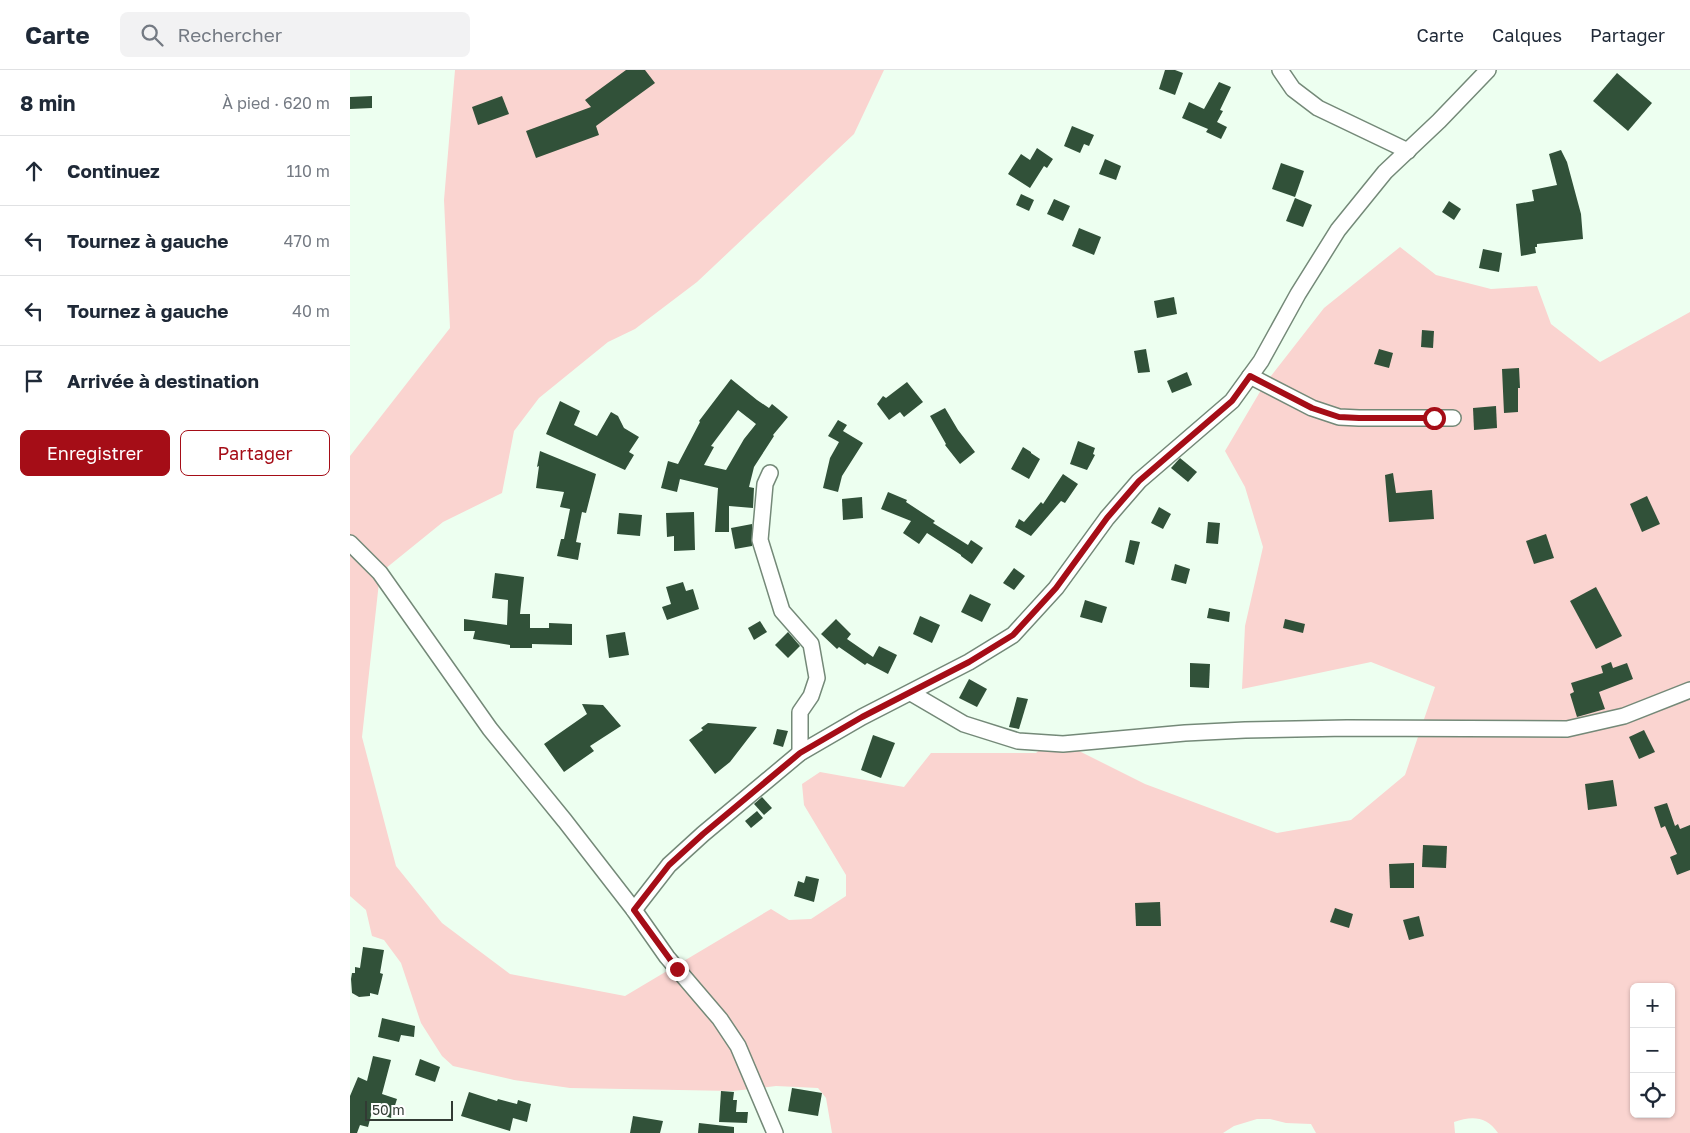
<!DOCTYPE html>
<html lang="fr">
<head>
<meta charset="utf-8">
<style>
	body { margin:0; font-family:"Golos Text",sans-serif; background:#f2f2f3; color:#1f2937 }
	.controls { position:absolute; right:15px; bottom:15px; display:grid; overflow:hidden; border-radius:8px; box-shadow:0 1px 4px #0004 }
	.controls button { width:45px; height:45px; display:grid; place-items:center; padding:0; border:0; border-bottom:1px solid #e0e1e3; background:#fff; color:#1f2937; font:25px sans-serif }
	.scale { position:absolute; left:15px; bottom:12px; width:88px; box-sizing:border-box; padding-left:5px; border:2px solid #323b34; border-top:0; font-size:14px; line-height:18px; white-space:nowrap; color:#323b34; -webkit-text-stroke:4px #fff; paint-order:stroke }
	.stop { position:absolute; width:15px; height:15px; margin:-11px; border:4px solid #a50d17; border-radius:50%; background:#fff }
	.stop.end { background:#a50d17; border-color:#fff; box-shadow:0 1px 5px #0008 }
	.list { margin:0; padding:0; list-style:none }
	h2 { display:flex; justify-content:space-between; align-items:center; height:65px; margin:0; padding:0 20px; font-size:21px }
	h2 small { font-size:16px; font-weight:400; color:#747a83 }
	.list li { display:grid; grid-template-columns:32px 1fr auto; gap:15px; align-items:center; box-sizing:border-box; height:70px; padding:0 20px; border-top:1px solid #e0e1e3 }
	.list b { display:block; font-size:19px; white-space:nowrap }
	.list em { font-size:16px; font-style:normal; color:#747a83 }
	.actions { display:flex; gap:10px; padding:15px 20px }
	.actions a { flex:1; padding:11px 0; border:1px solid #a50d17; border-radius:8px; text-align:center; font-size:18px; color:#a50d17 }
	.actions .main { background:#a50d17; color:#fff }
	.icon { flex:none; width:28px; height:28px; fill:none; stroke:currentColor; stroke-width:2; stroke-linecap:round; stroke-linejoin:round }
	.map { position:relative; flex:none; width:1340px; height:1063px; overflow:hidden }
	header { display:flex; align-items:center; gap:30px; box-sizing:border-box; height:70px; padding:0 25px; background:#fff; border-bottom:1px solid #e0e1e3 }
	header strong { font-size:24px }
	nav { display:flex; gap:28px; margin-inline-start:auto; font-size:18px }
	.search { width:350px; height:45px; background:#f2f2f3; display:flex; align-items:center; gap:12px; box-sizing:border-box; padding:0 18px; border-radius:8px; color:#747a83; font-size:19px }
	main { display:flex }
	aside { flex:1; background:#fff }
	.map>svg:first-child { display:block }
	.green { fill:#fad4d0; fill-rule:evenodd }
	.building { fill:#315139; fill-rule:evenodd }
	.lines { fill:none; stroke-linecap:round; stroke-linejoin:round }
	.minor-casing { stroke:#748978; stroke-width:18 }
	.minor { stroke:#fff; stroke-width:15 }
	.route { stroke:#a50d17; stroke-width:6 }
</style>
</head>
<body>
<header>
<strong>Carte</strong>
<div class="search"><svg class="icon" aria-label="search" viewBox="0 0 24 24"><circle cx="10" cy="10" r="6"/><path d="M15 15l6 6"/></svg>Rechercher</div>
<nav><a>Carte</a><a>Calques</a><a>Partager</a></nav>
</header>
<main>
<aside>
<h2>8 min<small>À pied · 620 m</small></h2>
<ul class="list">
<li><svg class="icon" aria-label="ahead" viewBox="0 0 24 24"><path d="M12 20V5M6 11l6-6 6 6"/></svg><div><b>Continuez</b></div><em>110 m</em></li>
<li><svg class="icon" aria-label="left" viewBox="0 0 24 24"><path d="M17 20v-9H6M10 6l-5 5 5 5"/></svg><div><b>Tournez à gauche</b></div><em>470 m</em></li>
<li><svg class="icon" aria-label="left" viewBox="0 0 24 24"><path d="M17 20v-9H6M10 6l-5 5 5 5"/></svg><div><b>Tournez à gauche</b></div><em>40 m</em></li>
<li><svg class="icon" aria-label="arrive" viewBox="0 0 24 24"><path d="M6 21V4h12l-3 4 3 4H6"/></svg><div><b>Arrivée à destination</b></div></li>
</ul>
<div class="actions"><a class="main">Enregistrer</a><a>Partager</a></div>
</aside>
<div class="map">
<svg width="1340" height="1063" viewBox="0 0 1340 1063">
	<rect width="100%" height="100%" fill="#edfff0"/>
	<path class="green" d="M105 0H534L504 64 347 212 285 259 258 272 189 328 164 361 152 423 93 452 30 503 12 667 46 796 92 853 160 904 275 926 421 839 439 850 461 849 496 826V805L454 735 452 714 470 702 554 717 581 683H686L703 668 795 714 927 763 1001 750 1055 705 1085 617 1021 592 892 619 895 556 913 477 895 417 875 381 914 315 974 238 1050 177 1086 205 1141 219 1187 216 1201 254 1250 292 1340 242V1063H1148C1136 1046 1122 1046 1104 1052L1105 1063H966L961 1054 936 1053 920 1049H907L884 1056 873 1063H482L476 1028 468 1018 426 1016 383 1021 220 1018 164 1010 103 996 92 986 71 953 51 893 34 870 22 866 16 840 0 826V386L100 258 94 130ZM1284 917H1321V1044H1284Z"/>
	<g class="building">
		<polygon points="276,0 295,0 305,13 246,56 249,65 186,88 176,61 241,37 235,30"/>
		<polygon points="815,0 825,0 833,3 825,25 809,19"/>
		<polygon points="1267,3 1302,33 1278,61 1243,31"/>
		<polygon points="869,12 881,17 870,40 873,41 867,52 877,57 871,69 856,62 858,59 832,48 839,32 854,39"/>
		<polygon points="22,26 22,38 0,39 0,27"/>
		<polygon points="152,26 159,44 128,55 122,37"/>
		<polygon points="722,56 744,65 739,76 734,74 730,83 714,76"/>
		<polygon points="687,78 703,89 697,98 694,96 680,118 658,104 671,84 680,90"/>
		<polygon points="1211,80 1217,92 1231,144 1233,169 1187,174 1187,177 1185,177 1186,183 1171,186 1166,134 1184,131 1182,120 1207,115 1199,84"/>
		<polygon points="755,89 771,96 766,110 749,104"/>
		<polygon points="931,93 954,101 945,127 922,119"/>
		<polygon points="671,124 684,130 679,141 666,135"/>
		<polygon points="945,128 962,135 953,157 936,151"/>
		<polygon points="704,129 720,136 713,151 697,144"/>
		<polygon points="1099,131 1111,139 1104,150 1092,142"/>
		<polygon points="729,158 751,167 744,185 722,176"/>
		<polygon points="1133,179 1152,183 1149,202 1129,198"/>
		<polygon points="824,227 827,244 807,248 804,231"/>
		<polygon points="1072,260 1084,261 1083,278 1071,277"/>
		<polygon points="796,279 800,302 788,303 784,281"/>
		<polygon points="1029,279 1043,283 1039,298 1024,294"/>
		<polygon points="1169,298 1170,318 1168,318 1168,342 1154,343 1152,299"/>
		<polygon points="837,302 842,315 822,323 817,311"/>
		<path d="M381 309 407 330 419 338 422 334 438 347 423 365 424 366 404 397 399 417 404 418 403 438 379 436V462H365L368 418 330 409 327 422 311 418 318 391 328 394 350 352 349 351ZM388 340 406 354 394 369 376 400 354 395 364 377 361 376Z"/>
		<polygon points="557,312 573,332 554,347 550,342 539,350 527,334 533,326 536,328"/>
		<polygon points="210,331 230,341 224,355 247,366 261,342 268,346 274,358 289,367 279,382 284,385 275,400 196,364"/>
		<polygon points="1146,336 1147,358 1124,360 1123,338"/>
		<polygon points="595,338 608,360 625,382 610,394 595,375 596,374 580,346"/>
		<polygon points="488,350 497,355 493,361 513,373 492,406 488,422 473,418 480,388 489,372 478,366"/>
		<polygon points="728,371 745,378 743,384 745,385 737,400 720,394"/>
		<polygon points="673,377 681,382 681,383 690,389 679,409 661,399"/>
		<polygon points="190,381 246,404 236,443 232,442 226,472 231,473 228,490 207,486 211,469 214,469 220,439 210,437 214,422 186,418 189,396 187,397"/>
		<polygon points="830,388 847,402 838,412 821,398"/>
		<polygon points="1043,403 1046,423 1082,420 1084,449 1039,452 1035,405"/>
		<polygon points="713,404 728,414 715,433 711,431 681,466 665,457 669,449 674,452 691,432 693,434"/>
		<polygon points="538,422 557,430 556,432 585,451 583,453 618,475 621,470 633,478 622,494 611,486 611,485 577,463 569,474 553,463 561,451 531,439"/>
		<polygon points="1297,426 1310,454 1292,462 1280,434"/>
		<polygon points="512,427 513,448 493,450 492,429"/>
		<polygon points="809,437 821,444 813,459 801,453"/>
		<polygon points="344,442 345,480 324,481 324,466 317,467 316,443"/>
		<polygon points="269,443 292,445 290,466 267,464"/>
		<polygon points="858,452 870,453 868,474 856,473"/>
		<polygon points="402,454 402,476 385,479 381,458"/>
		<polygon points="1196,464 1204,488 1184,494 1176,471"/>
		<polygon points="780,470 790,472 784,495 775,492"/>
		<polygon points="825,494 840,499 836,514 821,510"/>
		<polygon points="664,498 675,506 664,520 653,513"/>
		<polygon points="145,503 174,507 170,544 180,544 180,558 199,558 199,553 222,554 222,575 182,574 182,578 160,578 160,575 123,569 125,561 114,561 114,549 157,555 158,530 142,528"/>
		<polygon points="333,512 336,521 343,519 349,539 317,550 312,537 321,534 316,517"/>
		<polygon points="1246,517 1272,566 1246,579 1220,531"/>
		<polygon points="620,524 641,534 632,552 611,542"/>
		<polygon points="735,530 757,537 752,553 730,547"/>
		<polygon points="859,538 880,542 879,552 857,548"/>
		<polygon points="570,546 590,555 582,573 563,564"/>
		<polygon points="486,549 501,564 497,569 523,587 529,576 547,585 538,604 517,593 515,595 489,577 487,579 471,564"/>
		<polygon points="935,549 955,554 953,563 933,558"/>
		<polygon points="410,551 417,562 404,570 398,558"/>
		<polygon points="275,562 279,585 259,588 256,565"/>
		<polygon points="438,562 450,576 438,588 425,575"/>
		<polygon points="1261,592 1263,598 1277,593 1283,609 1249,622 1255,639 1227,647 1220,624 1224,622 1221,613 1253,603 1251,596"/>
		<polygon points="840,593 860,594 859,618 840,617"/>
		<polygon points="619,609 637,619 627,637 609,628"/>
		<polygon points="667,627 678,629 669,659 659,657"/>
		<polygon points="232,634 253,635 271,656 240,676 244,681 214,702 194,674 237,644"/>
		<polygon points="358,653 407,657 380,692 365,704 339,670 353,660 351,658"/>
		<polygon points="427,659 438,661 433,677 423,674"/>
		<polygon points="1294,660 1305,682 1289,689 1279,667"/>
		<polygon points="523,665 545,673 531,708 511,700"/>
		<polygon points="1263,710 1267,736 1238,740 1235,714"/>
		<polygon points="412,727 422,738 414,745 404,734"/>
		<polygon points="1317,733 1325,756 1328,754 1330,759 1340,755 1340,800 1327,805 1320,787 1327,784 1315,756 1311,758 1304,737"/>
		<polygon points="407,741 413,748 401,758 395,751"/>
		<polygon points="1073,775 1097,776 1096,798 1072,797"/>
		<polygon points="1064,793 1064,818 1040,818 1039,794"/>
		<polygon points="456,806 469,809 464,832 444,826 448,811 454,813"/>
		<polygon points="810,832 811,856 786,856 785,833"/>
		<polygon points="985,838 1003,844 999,858 980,852"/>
		<polygon points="1069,846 1074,866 1059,870 1053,850"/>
		<polygon points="13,877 34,880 30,903 33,904 28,925 20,923 20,926 9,927 2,923 1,909 2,903 5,903 5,897 10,898"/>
		<polygon points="32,948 65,956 64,967 51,965 49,972 28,967"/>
		<polygon points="23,986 41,990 32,1024 47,1029 41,1048 22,1042 18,1057 10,1055 7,1063 0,1063 0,1026 8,1007 17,1011"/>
		<polygon points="70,989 90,997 85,1012 65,1005"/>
		<polygon points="442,1018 472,1023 468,1046 438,1041"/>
		<polygon points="371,1021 384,1022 383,1030 387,1030 386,1042 398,1042 397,1053 369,1052"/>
		<polygon points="119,1022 147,1031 148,1029 167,1034 168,1030 181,1034 177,1052 163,1048 160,1061 111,1046"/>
		<polygon points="283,1046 313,1051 310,1063 280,1063"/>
		<polygon points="349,1053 384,1057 384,1063 348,1063"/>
	</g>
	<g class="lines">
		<defs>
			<g id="minor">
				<polyline points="930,0 943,19 968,38 1058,81"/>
				<polyline points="900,306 962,338 989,347 1009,348 1103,348"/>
				<polyline points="420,403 415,414 410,470 432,541 461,574 467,608 461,626 450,642 450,683"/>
				<polyline points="0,473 30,503 140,659 215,751 284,840 317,887 370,949 388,976 425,1063"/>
				<polyline points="561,623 614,654 668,671 713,674 835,663 895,660 997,658 1217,659 1274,646 1340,620"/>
				<polyline points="284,840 319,795 353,764 450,683 512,647 619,592 663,565 706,518 757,448 789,411 882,331 911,291 948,224 988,160 1035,102 1089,51 1138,0"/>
			</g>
		</defs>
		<use href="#minor" class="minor-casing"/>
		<use href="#minor" class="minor"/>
	</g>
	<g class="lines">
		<polyline class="route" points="327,899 284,840 319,795 353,764 450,683 512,647 619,592 663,565 706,518 757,448 789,411 882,331 900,306 962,338 989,347 1009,348 1084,348"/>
	</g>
</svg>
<div class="controls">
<button>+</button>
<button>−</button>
<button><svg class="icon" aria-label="locate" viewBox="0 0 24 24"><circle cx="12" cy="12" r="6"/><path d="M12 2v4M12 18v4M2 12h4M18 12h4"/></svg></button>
</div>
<div class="scale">50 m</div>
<div class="stop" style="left:1084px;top:348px"></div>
<div class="stop end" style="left:327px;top:899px"></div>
</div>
</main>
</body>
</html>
